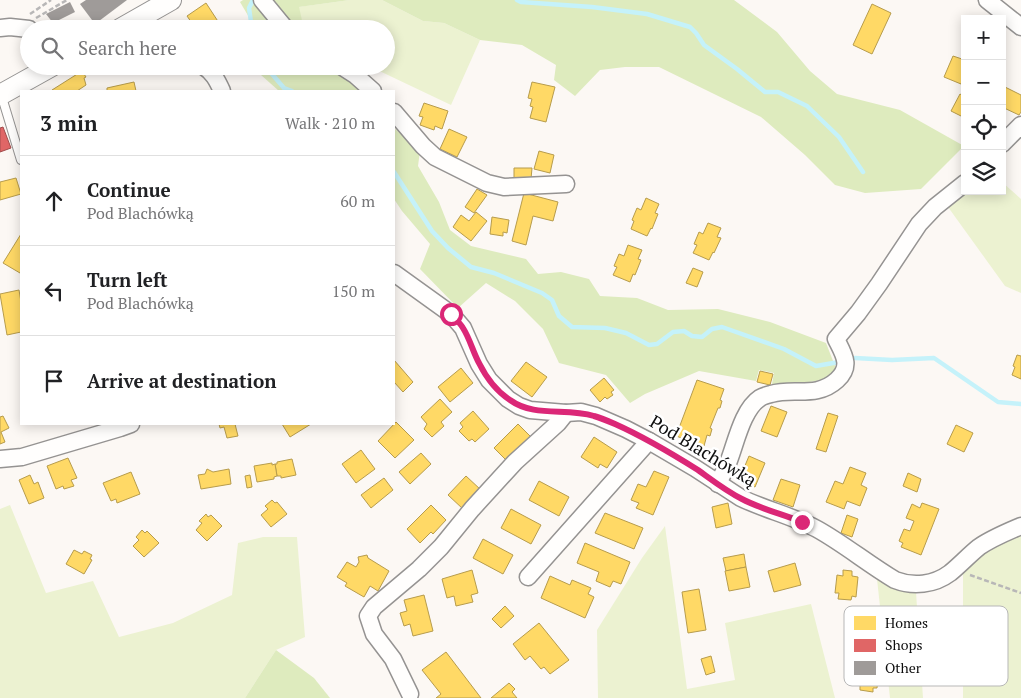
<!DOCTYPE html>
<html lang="en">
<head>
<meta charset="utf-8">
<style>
	body { margin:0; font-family:"PT Serif",serif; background:#f2f2f2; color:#202124 }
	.controls { position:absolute; right:15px; top:15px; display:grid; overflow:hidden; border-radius:0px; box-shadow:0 2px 12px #0003 }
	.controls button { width:45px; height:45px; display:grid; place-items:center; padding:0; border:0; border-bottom:1px solid #e0e0e0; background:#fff; color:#202124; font:25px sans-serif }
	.stop { position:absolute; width:15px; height:15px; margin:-11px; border:4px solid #db2777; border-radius:50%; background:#fff }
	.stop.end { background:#db2777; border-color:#fff; box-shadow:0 1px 5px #0008 }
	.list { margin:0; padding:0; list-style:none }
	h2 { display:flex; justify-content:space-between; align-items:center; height:65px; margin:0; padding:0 20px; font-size:21px }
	h2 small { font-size:16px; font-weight:400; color:#757577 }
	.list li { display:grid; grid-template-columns:32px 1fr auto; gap:15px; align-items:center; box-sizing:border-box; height:90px; padding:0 20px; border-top:1px solid #e0e0e0 }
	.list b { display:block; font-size:19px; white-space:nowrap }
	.list p { margin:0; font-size:16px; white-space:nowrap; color:#757577 }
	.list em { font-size:16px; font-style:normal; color:#757577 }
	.icon { flex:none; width:28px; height:28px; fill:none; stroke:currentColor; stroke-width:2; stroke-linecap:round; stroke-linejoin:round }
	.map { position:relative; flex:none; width:1021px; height:698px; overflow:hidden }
	.search { position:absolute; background:#fff; box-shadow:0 2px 12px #0003; left:20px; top:20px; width:375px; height:55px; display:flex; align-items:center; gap:12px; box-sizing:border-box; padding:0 18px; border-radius:28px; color:#757577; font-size:19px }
	.panel { position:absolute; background:#fff; box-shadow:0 2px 12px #0003; left:20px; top:90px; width:375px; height:335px; border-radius:0px }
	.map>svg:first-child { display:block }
	.green { fill:#ecf2d1 }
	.forest { fill:#deebbe }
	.homes { fill:#ffd966; stroke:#b79c4c }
	.shops { fill:#e06666; stroke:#a14c4c }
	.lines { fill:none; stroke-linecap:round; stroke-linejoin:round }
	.stream { stroke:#c5f2fa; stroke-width:4.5 }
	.building { fill:#9f9b99 }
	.service-casing { stroke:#959392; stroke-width:10 }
	.minor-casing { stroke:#959392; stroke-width:19 }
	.tertiary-casing { stroke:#959392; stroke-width:22 }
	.path { stroke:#b8b7b7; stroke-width:2.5; stroke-dasharray:5 2.5; stroke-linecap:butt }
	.service { stroke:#fffefd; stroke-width:8 }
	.minor { stroke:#fffefd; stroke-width:16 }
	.tertiary { stroke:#fffefd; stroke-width:20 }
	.route { stroke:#db2777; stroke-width:6 }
	.labels { text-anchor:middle; stroke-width:5; stroke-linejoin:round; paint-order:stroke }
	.street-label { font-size:18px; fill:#0e0e0e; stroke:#fff }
	.key { fill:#fff; stroke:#b7b7b7; stroke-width:1 }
	.key-label { font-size:14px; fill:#0e0e0e }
</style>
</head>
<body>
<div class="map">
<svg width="1021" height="698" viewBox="0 0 1021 698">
	<rect width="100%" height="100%" fill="#fcf8f4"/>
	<g class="green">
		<polygon points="350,0 382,0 423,21 444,23 480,40 451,105 369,66 386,66 386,29 304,29 298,7"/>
		<polygon points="1002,182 1021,199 1021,293 1005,286 948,207 965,191 1002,191"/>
		<polygon points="10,505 46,593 93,581 119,637 173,623 232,595 238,543 263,537 297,537 305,637 276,650 245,698 0,698 0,509"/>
		<polygon points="665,526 687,689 735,680 725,623 811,604 835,698 598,698 597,630 642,558"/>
		<polygon points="1021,534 1021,698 963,698 963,571 989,548"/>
		<polygon points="877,579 894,588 916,592 923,698 890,698"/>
	</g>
	<g class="forest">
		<polygon points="243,0 350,0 299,7 304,29 256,29 240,2"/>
		<polygon points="382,0 734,0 777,32 810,71 837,94 900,110 964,146 921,189 865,193 835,185 805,155 761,117 659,67 625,67 600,70 575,96 554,80 556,65 522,45 480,40 444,23 423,21"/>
		<polygon points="251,66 326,66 349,80 359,91 279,91"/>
		<polygon points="394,128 420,151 418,166 439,202 450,230 471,246 526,259 538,274 561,272 589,279 600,296 637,298 668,310 718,309 770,322 826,343 837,371 821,380 786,386 772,384 774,373 759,370 756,381 699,371 645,394 630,403 606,375 559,363 543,329 515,301 486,283 458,308 420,269 430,244 402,211 394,199"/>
		<polygon points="276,650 314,678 330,698 245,698"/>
	</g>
	<g class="homes">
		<polygon points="206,3 223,29 196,29 187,16"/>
		<polygon points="872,4 891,13 872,54 853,45"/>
		<polygon points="953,56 965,60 965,74 961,84 944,77"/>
		<polygon points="82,71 86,77 84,78 86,85 77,91 52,91 52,90"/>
		<polygon points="134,82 136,91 107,91 107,88"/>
		<polygon points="532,82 555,87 546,122 530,118 533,107 530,106 532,99 528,98"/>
		<polygon points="1003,86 1021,95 1021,112 1019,115 1002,107 1002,89"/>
		<polygon points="960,94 965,97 965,118 951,111"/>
		<polygon points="424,103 448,111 442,129 435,126 434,130 420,125 423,117 419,116"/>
		<polygon points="449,129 467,137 457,157 440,149"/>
		<polygon points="539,151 554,155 550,173 534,169"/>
		<polygon points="514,168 532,168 531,179 514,179"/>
		<polygon points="16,178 21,194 0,200 0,182"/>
		<polygon points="477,189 487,195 474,213 465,207"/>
		<polygon points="524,193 558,202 553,221 533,216 526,245 512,241"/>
		<polygon points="646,198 659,204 655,213 658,214 652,229 651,228 647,236 631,229 634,221 632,220 637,208 641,210"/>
		<polygon points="476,212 487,221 471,241 453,227 461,215 469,221"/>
		<polygon points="492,217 509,220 507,233 503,232 503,236 490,234"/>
		<polygon points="708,223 721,228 717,237 721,238 714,253 713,252 709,260 693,253 697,245 694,244 699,232 703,234"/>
		<polygon points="21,234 21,271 20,273 3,263"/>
		<polygon points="628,245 642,250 638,259 641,260 635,275 633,274 630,282 613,275 617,267 614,266 619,254 624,256"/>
		<polygon points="693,268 703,272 697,287 686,283"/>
		<polygon points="19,290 21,302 21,332 7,335 0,294"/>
		<polygon points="1017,355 1021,356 1021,379 1012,375 1015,367 1013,366"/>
		<polygon points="394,360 413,382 403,392 394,382"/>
		<polygon points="526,362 547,377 532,397 511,381"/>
		<polygon points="461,368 473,383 450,402 438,387"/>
		<polygon points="760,371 773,374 770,385 757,382"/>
		<polygon points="604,378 614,390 611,392 613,395 607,399 605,397 600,402 590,390"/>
		<polygon points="697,380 724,389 720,400 722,401 720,408 718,408 710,428 712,429 710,436 707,435 704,446 676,436"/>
		<polygon points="440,399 452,412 441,422 444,426 432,437 424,429 427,424 421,417"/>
		<polygon points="771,406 787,412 777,437 761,431"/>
		<polygon points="473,411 489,429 475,442 472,439 469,441 459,431 463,427 460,423"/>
		<polygon points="828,413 838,416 826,452 816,449"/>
		<polygon points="3,416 9,428 1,432 5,442 0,444 0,417"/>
		<polygon points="396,422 414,440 395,458 378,441"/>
		<polygon points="219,424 235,424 238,436 227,438 224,427 220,428"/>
		<polygon points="282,424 311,424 290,437"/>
		<polygon points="518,424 532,438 509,463 494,448"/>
		<polygon points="956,425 973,433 964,452 947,444"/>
		<polygon points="594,437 617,452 607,468 600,464 598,468 581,457"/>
		<polygon points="361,450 375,469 356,483 342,464"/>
		<polygon points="421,453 431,464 410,484 399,472"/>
		<polygon points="749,456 765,463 755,487 739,480"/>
		<polygon points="68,458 77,478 71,480 74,486 64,489 63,486 56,489 47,466"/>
		<polygon points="292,459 296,475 281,478 281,476 277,476 275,464 277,464 277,462"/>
		<polygon points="272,463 272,465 275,464 277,476 274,477 274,479 257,482 254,466"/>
		<polygon points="850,467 866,473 861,485 867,488 860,506 847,501 844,509 826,502 835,481 843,484"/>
		<polygon points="207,469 213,472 229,469 231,484 201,489 198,475 205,474"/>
		<polygon points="654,471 669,477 653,515 636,508 639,503 631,500 638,484 646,487"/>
		<polygon points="131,472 140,494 117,503 116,499 111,501 103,483"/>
		<polygon points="908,473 921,479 917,492 903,486"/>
		<polygon points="30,475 34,484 38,482 44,498 29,504 19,480"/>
		<polygon points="250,475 252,487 247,488 245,476"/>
		<polygon points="466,476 481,490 463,509 448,495"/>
		<polygon points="384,478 393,490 371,508 361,495"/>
		<polygon points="781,479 800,485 793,507 773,500"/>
		<polygon points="539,481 569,497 559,516 529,500"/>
		<polygon points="272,500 275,503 277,502 287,514 271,527 261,515 268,509 265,506"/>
		<polygon points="728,503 732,524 716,528 712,507"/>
		<polygon points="922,503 939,509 921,555 901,547 903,543 899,541 904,529 910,531 914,521 906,518 912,504 920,508"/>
		<polygon points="431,505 446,520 433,534 431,532 420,543 407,529"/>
		<polygon points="511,509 541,525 531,544 501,528"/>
		<polygon points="605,513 643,528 634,549 595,533"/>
		<polygon points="206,514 208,517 211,515 222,526 207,541 196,530 202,523 199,521"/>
		<polygon points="847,515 858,519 852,537 841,533"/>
		<polygon points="142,530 145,533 147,531 159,543 144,557 133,546 139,540 136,537"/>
		<polygon points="483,539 513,555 503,574 473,558"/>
		<polygon points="585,543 630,562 621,584 613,581 610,587 596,581 599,572 577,563"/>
		<polygon points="74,550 82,554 84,551 92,555 90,559 92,560 84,574 66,564"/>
		<polygon points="744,554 746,567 726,571 723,558"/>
		<polygon points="367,555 368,558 389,571 378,591 370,586 364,597 345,586 347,583 337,577 347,562 356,567 359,562 358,557"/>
		<polygon points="795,563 801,585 774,592 768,571"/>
		<polygon points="746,567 750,587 729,591 725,571"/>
		<polygon points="472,570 478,593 471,595 473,602 456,606 454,596 447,598 442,579"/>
		<polygon points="843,570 852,571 852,576 858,577 856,597 852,596 851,600 838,599 839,593 835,593 837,575 843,576"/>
		<polygon points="550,576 570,585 572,580 591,588 588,594 594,597 585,618 541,598"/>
		<polygon points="699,589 706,630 688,633 682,592"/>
		<polygon points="424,595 433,631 413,636 410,624 404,626 400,613 407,611 404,600"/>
		<polygon points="505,606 514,616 501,628 492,619"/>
		<polygon points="539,623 569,660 550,674 544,667 541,669 530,656 525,660 513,644"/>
		<polygon points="446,652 481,698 436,698 441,694 422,670"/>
		<polygon points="711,656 715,672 706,675 701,659"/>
		<polygon points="865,662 874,663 873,668 879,668 877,688 873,688 873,692 860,690 860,685 857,684 859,667 864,667"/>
		<polygon points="509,683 515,689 512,692 517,698 491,698"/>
	</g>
	<polygon class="shops" points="3,127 11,148 0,152 0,128"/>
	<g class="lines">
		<g class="stream">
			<polyline points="517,0 521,2 592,7 647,14 690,27 696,33 704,45 737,69 765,92 778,92 807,106 839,137 863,172"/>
			<polyline points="252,29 249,8 253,0"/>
			<polyline points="265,66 284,88 292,91"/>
			<polyline points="394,172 432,231 448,248 471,267 494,273 542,293 552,300 559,316 572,327 605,328 626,333 649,345 657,344 673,332 684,331 692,336 702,337 712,329 722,327 784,349 816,366 839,362"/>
			<polyline points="855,358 892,360 934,358 998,402 1021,404"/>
		</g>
	</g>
	<g class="building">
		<polygon points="86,0 127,0 95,24 80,4"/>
		<polygon points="70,2 75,12 53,23 46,14"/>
	</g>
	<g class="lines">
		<defs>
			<polyline id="service" points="1,94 21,160"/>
			<g id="minor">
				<polyline points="262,0 286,29"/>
				<polyline points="987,0 1021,27"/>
				<polyline points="0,28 10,27 29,29"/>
				<path d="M203 66C213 72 217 80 222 91"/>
				<polyline points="341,66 355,75 373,91"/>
				<polyline points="394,112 423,146 435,157 487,183 504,187 566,184"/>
				<polyline points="1002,144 1021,125"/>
				<path d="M394 273 451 314 463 328 479 364 489 380 508 399 519 406 530 410 566 413 581 412 596 416 626 429 649 441 695 468 741 498C766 510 793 516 817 529 844 544 868 564 895 580 913 587 934 585 950 573 960 565 969 555 979 547 992 538 1007 532 1021 526"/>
				<polyline points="0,459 22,457 120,428 131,424"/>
				<path d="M718 484C721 477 725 470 728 463 736 443 742 410 760 398 763 396 767 395 771 394 794 387 816 399 837 380 852 366 844 355 836 339L858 313 879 284 919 224 935 207 965 183"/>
				<polyline points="528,577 649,441"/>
				<polyline points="410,694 393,659 374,634 368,616 374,607 419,569 441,547 472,509 515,462 558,423 566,413"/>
			</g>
			<g id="tertiary">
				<polyline points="120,29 171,0"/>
				<polyline points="0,95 52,66"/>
			</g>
		</defs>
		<use href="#service" class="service-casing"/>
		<use href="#minor" class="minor-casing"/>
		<use href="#tertiary" class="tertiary-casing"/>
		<g class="path">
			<polyline points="30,14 51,0"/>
			<polyline points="36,18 67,0"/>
			<polyline points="970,575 1021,593"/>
		</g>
		<use href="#service" class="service"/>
		<use href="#minor" class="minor"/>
		<use href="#tertiary" class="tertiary"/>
	</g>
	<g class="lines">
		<path class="route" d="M451 314C455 318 460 323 463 328 470 339 473 352 479 363 486 377 496 391 510 400 535 418 566 407 594 416 601 418 608 421 615 424 644 437 671 453 698 470 712 480 726 491 742 499 761 509 782 514 802 522"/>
	</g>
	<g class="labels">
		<g class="street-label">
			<text transform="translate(703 451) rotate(31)" y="6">Pod Blachówką</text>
		</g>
	</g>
	<rect x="844" y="606" width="164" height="80" rx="8" class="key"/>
	<rect x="854" y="616" width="22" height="14" fill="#ffd966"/>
	<rect x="854" y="639" width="22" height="13" fill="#e06666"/>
	<rect x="854" y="661" width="22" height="14" fill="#9f9b99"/>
	<g class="key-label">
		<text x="885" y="628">Homes</text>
		<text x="885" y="650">Shops</text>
		<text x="885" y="673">Other</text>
	</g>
</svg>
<div class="controls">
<button>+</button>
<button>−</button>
<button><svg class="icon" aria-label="locate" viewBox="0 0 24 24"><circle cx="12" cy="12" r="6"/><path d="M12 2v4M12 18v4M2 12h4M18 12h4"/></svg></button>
<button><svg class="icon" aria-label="layers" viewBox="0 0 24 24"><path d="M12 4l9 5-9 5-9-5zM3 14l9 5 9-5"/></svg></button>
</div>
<div class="stop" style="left:451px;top:314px"></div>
<div class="stop end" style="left:802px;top:522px"></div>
<div class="search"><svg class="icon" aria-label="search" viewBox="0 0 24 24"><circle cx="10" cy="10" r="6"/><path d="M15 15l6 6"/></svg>Search here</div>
<section class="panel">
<h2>3 min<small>Walk · 210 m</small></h2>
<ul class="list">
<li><svg class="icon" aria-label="ahead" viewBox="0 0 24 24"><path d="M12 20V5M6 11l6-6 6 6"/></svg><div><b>Continue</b><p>Pod Blachówką</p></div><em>60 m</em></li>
<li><svg class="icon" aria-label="left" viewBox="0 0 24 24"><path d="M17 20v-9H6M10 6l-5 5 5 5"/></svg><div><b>Turn left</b><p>Pod Blachówką</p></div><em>150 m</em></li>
<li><svg class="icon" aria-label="arrive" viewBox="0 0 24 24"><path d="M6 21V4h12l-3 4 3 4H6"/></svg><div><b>Arrive at destination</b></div></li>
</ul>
</section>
</div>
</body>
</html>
